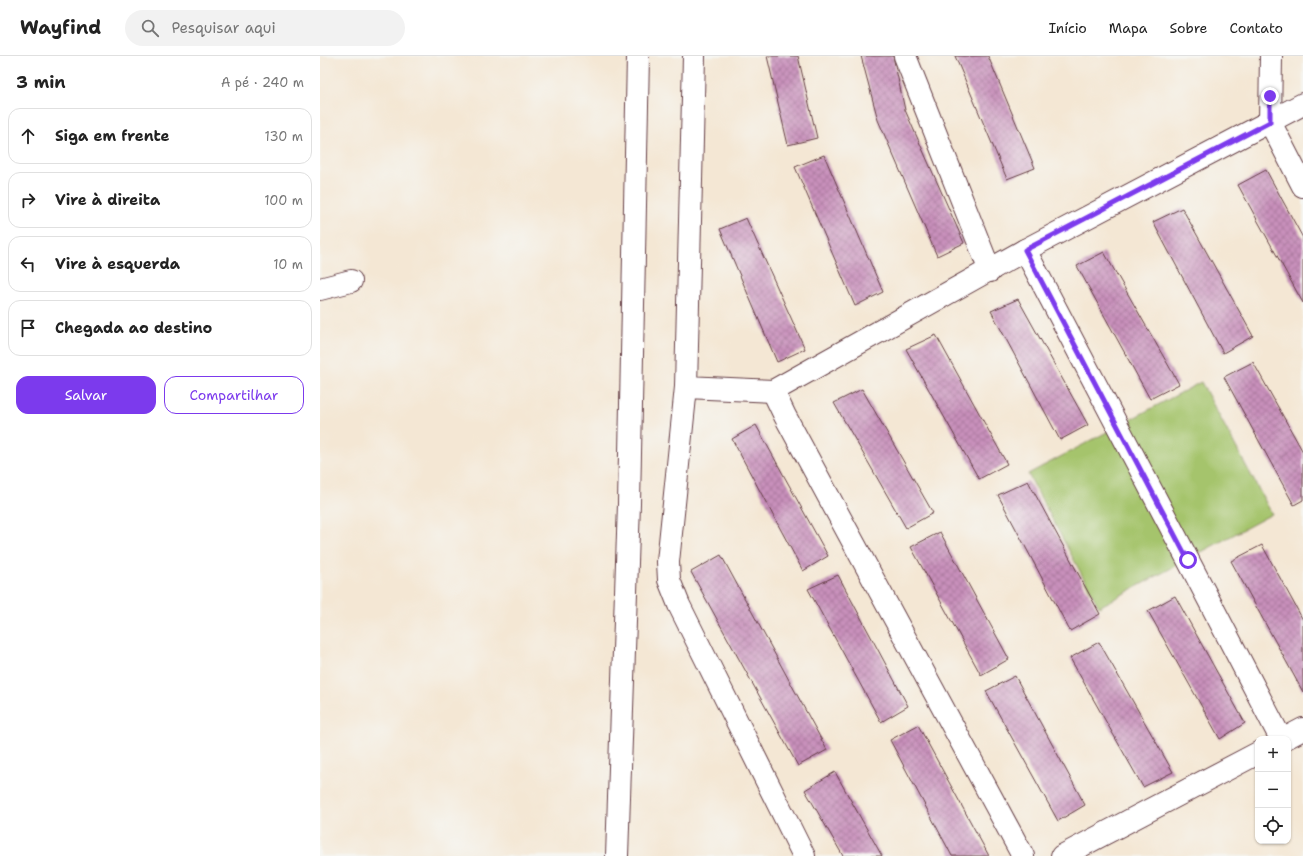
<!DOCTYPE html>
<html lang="pt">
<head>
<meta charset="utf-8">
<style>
	body { margin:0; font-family:"Shantell Sans",sans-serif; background:#f2f2f2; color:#222 }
	.controls { position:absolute; right:12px; bottom:12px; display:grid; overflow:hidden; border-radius:8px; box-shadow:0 1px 3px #0004 }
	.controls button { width:36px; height:36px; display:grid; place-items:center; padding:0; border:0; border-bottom:1px solid #e0e0e0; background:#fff; color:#222; font:20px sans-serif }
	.stop { position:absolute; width:12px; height:12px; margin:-9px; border:3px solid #7c3aed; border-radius:50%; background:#fff }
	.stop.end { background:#7c3aed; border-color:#fff; box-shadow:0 1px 4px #0008 }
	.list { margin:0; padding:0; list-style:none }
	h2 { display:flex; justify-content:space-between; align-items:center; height:52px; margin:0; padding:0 16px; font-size:17px }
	h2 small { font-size:13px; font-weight:400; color:#767676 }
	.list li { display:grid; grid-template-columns:26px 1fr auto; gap:12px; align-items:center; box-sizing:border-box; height:56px; margin:0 8px 8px; padding:0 8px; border:1px solid #e0e0e0; border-radius:12px }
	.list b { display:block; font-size:15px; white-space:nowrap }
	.list em { font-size:13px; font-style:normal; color:#767676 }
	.actions { display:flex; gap:8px; padding:12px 16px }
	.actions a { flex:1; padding:9px 0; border:1px solid #7c3aed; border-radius:12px; text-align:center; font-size:14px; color:#7c3aed }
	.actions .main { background:#7c3aed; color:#fff }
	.icon { flex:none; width:22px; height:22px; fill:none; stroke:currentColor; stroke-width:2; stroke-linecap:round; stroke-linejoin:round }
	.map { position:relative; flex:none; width:983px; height:800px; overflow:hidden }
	header { display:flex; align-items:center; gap:24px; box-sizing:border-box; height:56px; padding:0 20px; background:#fff; border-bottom:1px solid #e0e0e0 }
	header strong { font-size:19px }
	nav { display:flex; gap:22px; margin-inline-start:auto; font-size:14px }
	.search { width:280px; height:36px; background:#f2f2f2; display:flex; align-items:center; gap:10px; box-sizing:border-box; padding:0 14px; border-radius:22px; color:#767676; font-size:15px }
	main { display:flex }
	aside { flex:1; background:#fff }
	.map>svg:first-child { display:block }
	.green { fill:#a5c46c; stroke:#78724c }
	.building { fill:url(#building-cross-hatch) }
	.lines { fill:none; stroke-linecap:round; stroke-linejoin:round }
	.minor-casing { stroke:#643d44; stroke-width:24 }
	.minor { stroke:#fff; stroke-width:22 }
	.route { stroke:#7c3aed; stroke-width:5 }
</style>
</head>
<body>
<header>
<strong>Wayfind</strong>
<div class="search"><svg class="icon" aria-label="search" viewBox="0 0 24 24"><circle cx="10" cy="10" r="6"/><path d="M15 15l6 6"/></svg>Pesquisar aqui</div>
<nav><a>Início</a><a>Mapa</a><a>Sobre</a><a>Contato</a></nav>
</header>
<main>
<aside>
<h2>3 min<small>A pé · 240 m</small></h2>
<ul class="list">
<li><svg class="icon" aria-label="ahead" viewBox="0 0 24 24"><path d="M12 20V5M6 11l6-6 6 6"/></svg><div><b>Siga em frente</b></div><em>130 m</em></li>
<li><svg class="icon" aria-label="right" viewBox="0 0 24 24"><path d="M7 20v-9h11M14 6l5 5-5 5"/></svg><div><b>Vire à direita</b></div><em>100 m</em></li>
<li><svg class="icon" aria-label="left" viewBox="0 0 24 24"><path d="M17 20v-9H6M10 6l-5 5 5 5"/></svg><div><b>Vire à esquerda</b></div><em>10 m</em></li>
<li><svg class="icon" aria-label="arrive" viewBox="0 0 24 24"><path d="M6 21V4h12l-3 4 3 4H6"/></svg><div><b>Chegada ao destino</b></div></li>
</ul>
<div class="actions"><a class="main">Salvar</a><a>Compartilhar</a></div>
</aside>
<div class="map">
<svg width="983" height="800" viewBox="0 0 983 800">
	<defs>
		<pattern id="building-cross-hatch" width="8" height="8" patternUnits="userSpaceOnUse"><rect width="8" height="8" fill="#c890bb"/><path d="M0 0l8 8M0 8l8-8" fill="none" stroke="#a47598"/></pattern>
	</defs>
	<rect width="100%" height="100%" fill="#f6f6f2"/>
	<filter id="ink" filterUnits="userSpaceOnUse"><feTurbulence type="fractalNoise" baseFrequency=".025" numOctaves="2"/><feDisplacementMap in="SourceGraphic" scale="8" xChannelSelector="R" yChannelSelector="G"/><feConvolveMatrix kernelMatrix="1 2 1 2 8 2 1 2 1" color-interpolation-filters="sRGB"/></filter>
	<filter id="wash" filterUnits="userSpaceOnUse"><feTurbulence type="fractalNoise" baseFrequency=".012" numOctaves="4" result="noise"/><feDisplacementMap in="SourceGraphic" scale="16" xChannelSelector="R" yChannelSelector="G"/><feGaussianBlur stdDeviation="0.9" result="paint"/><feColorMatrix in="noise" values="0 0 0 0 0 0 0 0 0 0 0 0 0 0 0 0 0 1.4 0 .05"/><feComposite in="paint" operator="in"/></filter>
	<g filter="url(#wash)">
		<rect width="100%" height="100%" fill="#f4e7d4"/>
		<polygon class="green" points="881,326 952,458 779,551 708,418"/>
		<g id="blocks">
			<g class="building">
				<polygon points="447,0 478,0 497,82 468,89"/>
				<polygon points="541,0 573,0 585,54 644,187 617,200 558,64"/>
				<polygon points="635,0 668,0 715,112 687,123"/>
				<polygon points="504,99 563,236 535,250 475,111"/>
				<polygon points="946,114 983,182 983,247 918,129"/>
				<polygon points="862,152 933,280 903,297 833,166"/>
				<polygon points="426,162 485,293 457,306 400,173"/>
				<polygon points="784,196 859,328 830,343 757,210"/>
				<polygon points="698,243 768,369 740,384 671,255"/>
				<polygon points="616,279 687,408 659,423 586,293"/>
				<polygon points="933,306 983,396 983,444 974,449 904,321"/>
				<polygon points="542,333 613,457 586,472 514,347"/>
				<polygon points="436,369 508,500 483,515 412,383"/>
				<polygon points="708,425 780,558 750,575 678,439"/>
				<polygon points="620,476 689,603 661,619 591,491"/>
				<polygon points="942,489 983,564 983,636 911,505"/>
				<polygon points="401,499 507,694 478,710 371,516"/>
				<polygon points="518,519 588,650 561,666 488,533"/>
				<polygon points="855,540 925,667 900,683 828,555"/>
				<polygon points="779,586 853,716 823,731 750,602"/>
				<polygon points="695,620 765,749 738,765 666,635"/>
				<polygon points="598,669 669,800 632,800 570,684"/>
				<polygon points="515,716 562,800 523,800 485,734"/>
			</g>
		</g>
	</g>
	<g filter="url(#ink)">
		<use href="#blocks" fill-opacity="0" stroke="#643d44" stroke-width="1"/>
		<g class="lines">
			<defs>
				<g id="minor">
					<polyline points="374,0 366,331 453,335"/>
					<polyline points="585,0 670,215"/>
					<polyline points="951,0 950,66 983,130"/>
					<polyline points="705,194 868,504 961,683"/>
					<polyline points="0,233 31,225"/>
					<polyline points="366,331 348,506 349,524 359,549 484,800"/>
					<polyline points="964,683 983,673"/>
					<polyline points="297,800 309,448 318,0"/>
					<polyline points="703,800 465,360 453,335 705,194 983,48"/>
					<polyline points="742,800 938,697"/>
				</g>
			</defs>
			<use href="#minor" class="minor-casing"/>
			<use href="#minor" class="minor"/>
		</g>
	</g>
	<g class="lines" filter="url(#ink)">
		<polyline class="route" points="868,504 705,194 950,66 950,40"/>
	</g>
</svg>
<div class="controls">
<button>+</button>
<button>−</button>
<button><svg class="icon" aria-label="locate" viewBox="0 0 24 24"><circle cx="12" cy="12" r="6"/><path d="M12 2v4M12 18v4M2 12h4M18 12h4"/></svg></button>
</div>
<div class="stop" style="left:868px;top:504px"></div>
<div class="stop end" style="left:950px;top:40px"></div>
</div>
</main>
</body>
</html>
